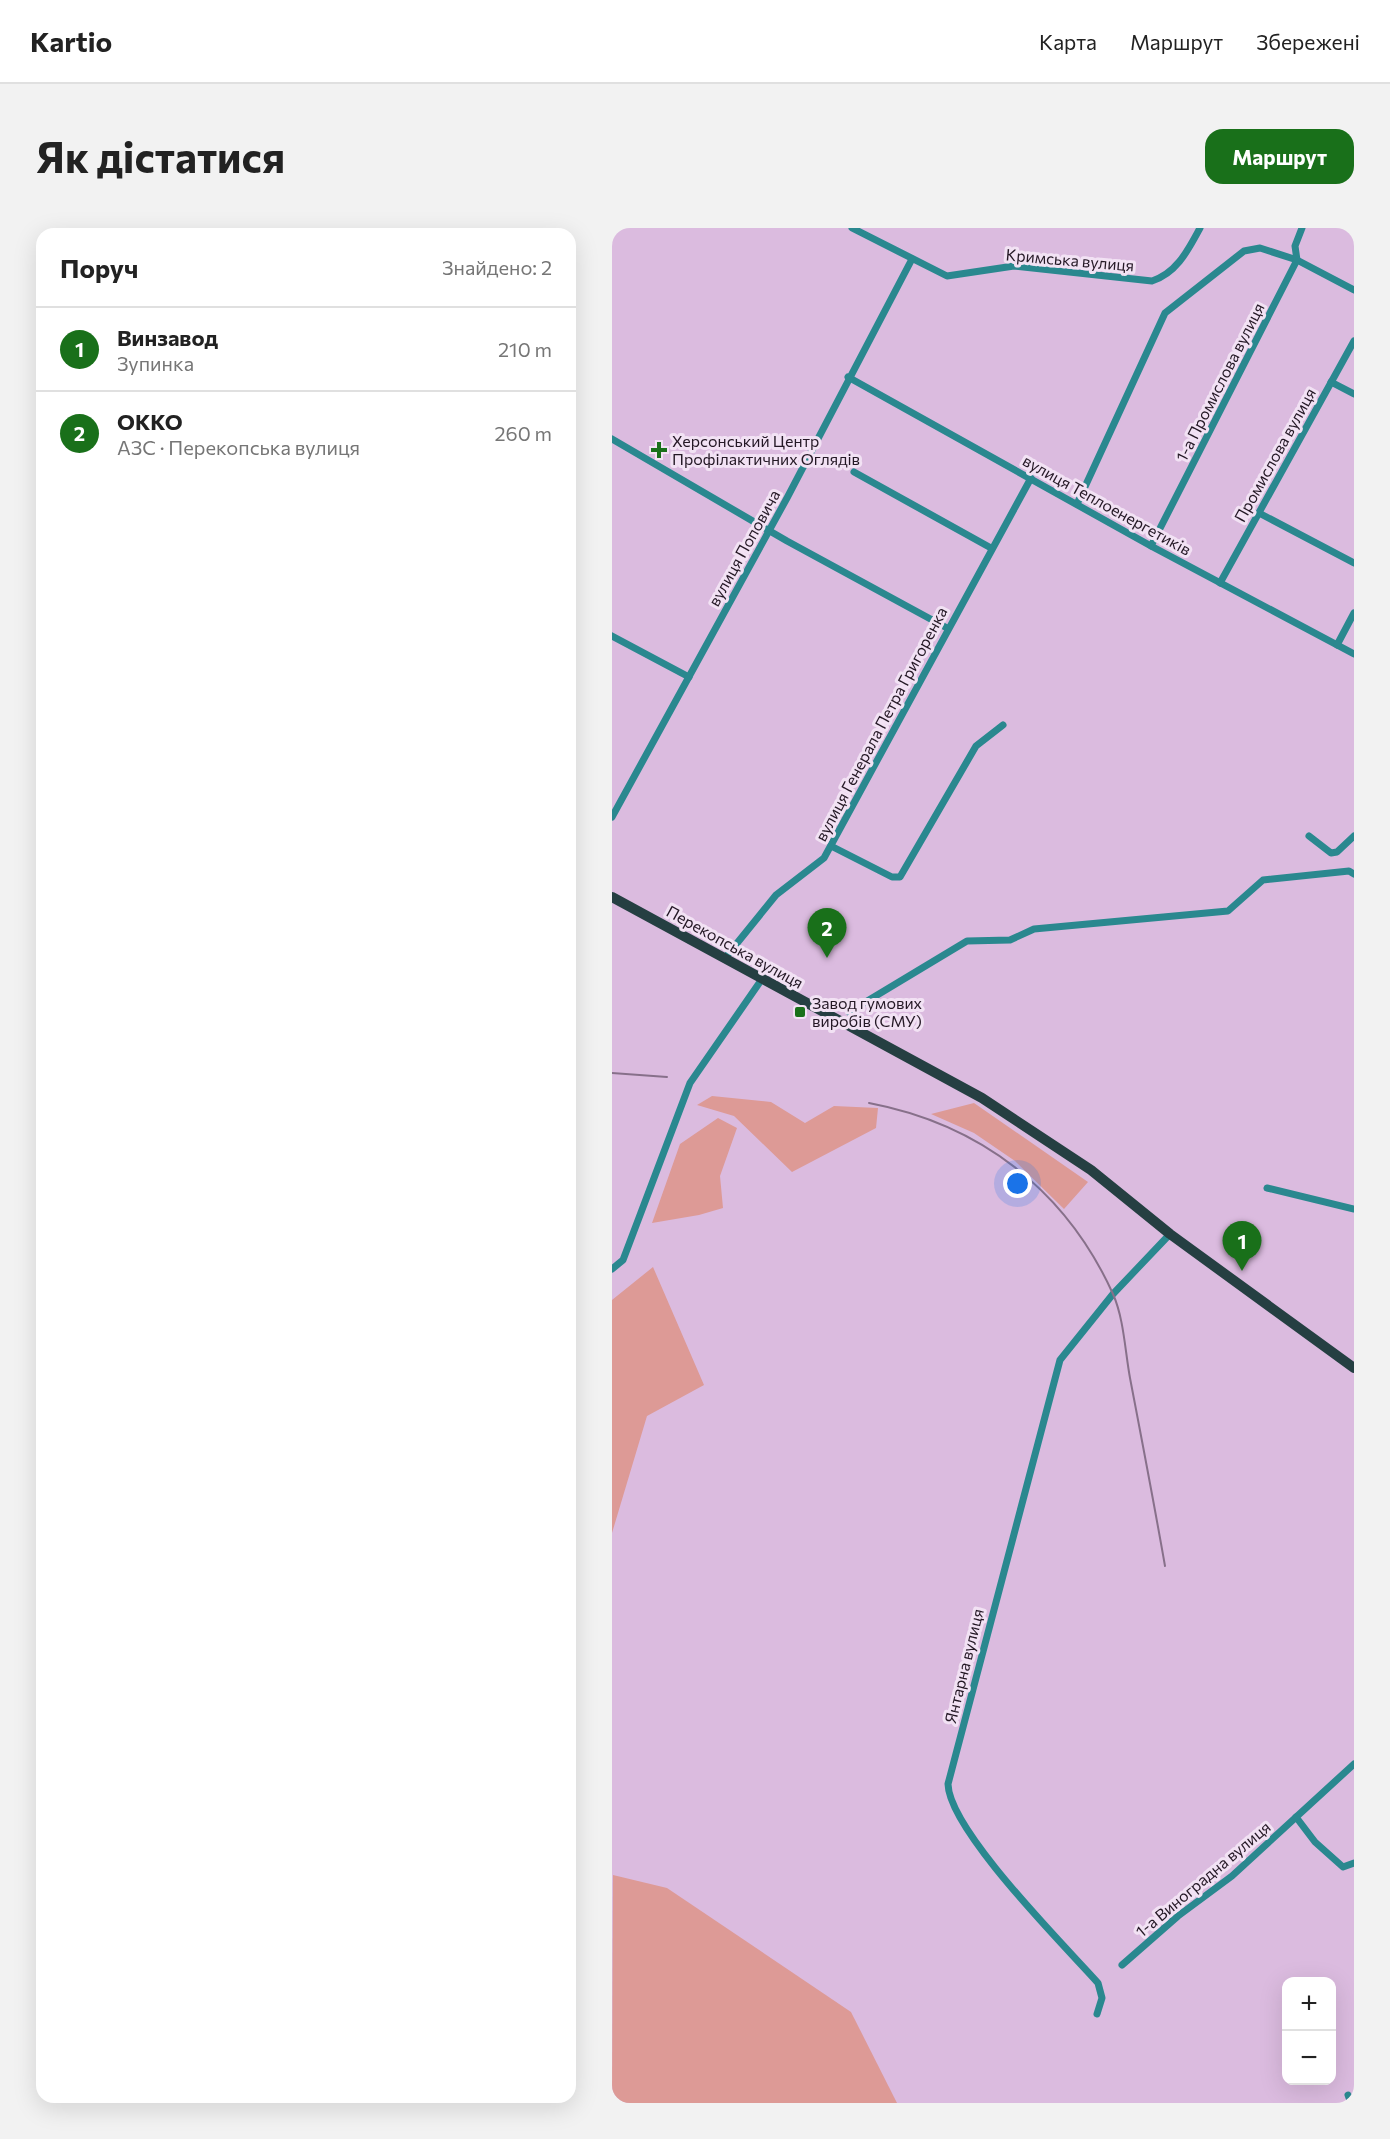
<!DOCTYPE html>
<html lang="uk">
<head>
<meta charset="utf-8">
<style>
	body { margin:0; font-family:Commissioner,sans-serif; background:#f2f2f2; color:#222 }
	.controls { position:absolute; right:18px; bottom:18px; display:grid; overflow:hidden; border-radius:12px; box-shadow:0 6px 24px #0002 }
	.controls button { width:54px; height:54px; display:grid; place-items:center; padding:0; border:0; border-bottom:2px solid #e0e0e0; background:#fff; color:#222; font:30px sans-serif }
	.you { position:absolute; left:406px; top:956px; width:21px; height:21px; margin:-15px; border:4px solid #fff; border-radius:50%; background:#1a73e8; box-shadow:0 0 0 9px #1a73e833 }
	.badge { display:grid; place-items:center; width:39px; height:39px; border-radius:50%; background:#19701a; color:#fff; font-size:20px; font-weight:700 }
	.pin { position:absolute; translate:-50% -50px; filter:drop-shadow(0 2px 3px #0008) }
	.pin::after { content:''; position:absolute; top:32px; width:21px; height:18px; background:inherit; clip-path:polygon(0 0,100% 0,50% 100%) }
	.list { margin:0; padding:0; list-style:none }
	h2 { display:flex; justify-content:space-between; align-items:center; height:78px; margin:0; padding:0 24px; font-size:26px }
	h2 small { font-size:20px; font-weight:400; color:#767676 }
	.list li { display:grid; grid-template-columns:39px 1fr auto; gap:18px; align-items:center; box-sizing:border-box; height:84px; padding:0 24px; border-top:2px solid #e0e0e0 }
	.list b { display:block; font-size:22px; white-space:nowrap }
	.list p { margin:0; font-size:20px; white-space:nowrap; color:#767676 }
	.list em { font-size:20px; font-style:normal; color:#767676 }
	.map { position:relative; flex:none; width:742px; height:1875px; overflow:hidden; border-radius:18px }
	header { display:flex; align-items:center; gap:36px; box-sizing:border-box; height:84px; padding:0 30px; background:#fff; border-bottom:2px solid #e0e0e0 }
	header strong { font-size:28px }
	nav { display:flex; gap:33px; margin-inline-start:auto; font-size:21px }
	.intro { display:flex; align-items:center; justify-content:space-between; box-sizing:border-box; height:144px; padding:0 36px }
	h1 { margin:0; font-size:42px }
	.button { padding:15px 27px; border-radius:18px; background:#19701a; color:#fff; font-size:21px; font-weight:700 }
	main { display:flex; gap:36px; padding:0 36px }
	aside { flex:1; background:#fff; border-radius:18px; box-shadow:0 6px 24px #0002 }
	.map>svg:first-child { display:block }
	.green { fill:#dd9a96 }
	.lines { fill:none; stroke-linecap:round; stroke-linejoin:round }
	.minor { stroke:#2a888f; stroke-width:7 }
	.primary { stroke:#253f42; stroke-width:10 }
	.rail { stroke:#87708a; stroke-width:2 }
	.poi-dot { fill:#19701a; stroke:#f2e2f4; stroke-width:2 }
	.labels { text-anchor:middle; stroke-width:6; stroke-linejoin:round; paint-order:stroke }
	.street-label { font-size:16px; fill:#241825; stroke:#f2e2f4 }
	.poi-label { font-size:16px; fill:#241825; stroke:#f2e2f4; text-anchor:start }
</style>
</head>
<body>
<header>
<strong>Kartio</strong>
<nav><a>Карта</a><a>Маршрут</a><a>Збережені</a></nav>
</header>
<div class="intro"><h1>Як дістатися</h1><a class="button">Маршрут</a></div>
<main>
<aside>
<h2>Поруч<small>Знайдено: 2</small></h2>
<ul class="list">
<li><span class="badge">1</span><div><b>Винзавод</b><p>Зупинка</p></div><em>210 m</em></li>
<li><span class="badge">2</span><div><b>ОККО</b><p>АЗС · Перекопська вулиця</p></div><em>260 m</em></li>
</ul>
</aside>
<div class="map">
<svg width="742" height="1875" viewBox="0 0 742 1875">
	<rect width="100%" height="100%" fill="#dbbbdf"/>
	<g class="green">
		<polygon points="100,868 159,874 193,895 222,878 266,880 264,900 180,944 122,888 85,877"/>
		<polygon points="362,875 476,954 452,981 403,933 362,905 319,886"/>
		<polygon points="106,890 125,900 108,948 111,980 87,987 40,995 68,916"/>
		<polygon points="41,1039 92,1157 35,1188 0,1305 0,1072"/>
		<polygon points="1,1647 55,1660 239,1784 285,1875 0,1875"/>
	</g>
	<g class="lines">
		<g class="minor">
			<path d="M240 0 335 48 402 38 540 53C565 45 576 22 588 0"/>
			<polyline points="236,149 539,318 742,426"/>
			<polyline points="719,154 742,166"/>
			<polyline points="0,211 175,313 335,400"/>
			<polyline points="242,244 379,320"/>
			<polyline points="465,276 553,85 632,23 648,20 685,32 742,62"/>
			<polyline points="647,285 742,335"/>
			<polyline points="539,318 685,32 683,18 690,0"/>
			<polyline points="608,355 742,113"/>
			<polyline points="0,408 77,449"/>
			<polyline points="725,417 742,385"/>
			<polyline points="0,589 175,270 300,31"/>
			<polyline points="697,608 719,625 725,624 742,608"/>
			<polyline points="219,618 280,649 288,649 364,518 391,497"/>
			<polyline points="113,730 164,667 212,630 419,250"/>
			<polyline points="237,784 355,713 398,712 422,701 616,683 651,652 737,643 742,646"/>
			<polyline points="655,960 742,981"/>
			<polyline points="0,1041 11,1032 78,855 150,751"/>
			<polyline points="684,1589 703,1614 731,1639 742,1635"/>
			<polyline points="510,1737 566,1688 620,1648 742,1536"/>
			<path d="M485 1786 490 1770 486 1755C452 1717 337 1602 336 1556L448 1132 501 1066 558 1006"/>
			<polyline points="736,1867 739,1875"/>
		</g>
		<polyline class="primary" points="0,669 370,870 479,942 558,1006 742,1140"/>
		<g class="rail">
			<polyline points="0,845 55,849"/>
			<path d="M257 875C368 896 454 962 501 1066 512 1091 513 1123 518 1150 530 1213 542 1275 553 1338"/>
		</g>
	</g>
	<g class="poi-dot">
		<path d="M44 213h6v6h6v6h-6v6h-6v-6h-6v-6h6z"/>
		<rect x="182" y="778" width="12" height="12" rx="3"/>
	</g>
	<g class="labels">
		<g class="street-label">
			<text transform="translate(458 32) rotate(5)" y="6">Кримська вулиця</text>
			<text transform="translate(608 154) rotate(-63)" y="6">1-а Промислова вулиця</text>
			<text transform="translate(663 227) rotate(-61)" y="6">Промислова вулиця</text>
			<text transform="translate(495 277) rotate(29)" y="6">вулиця Теплоенергетиків</text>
			<text transform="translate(132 320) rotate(-61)" y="6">вулиця Поповича</text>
			<text transform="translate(269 496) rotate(-62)" y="6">вулиця Генерала Петра Григоренка</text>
			<text transform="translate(123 719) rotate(29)" y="6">Перекопська вулиця</text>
			<text transform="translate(352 1438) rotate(-76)" y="6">Янтарна вулиця</text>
			<text transform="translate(591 1651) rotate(-40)" y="6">1-а Виноградна вулиця</text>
		</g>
		<g class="poi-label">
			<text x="60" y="219">Херсонський Центр<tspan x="60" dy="18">Профілактичних Оглядів</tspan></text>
			<text x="200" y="781">Завод гумових<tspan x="200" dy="18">виробів (СМУ)</tspan></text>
		</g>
	</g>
</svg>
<div class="controls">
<button>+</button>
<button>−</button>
</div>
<div class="you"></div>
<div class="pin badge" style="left:630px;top:1043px">1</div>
<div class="pin badge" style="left:215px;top:730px">2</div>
</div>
</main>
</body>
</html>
